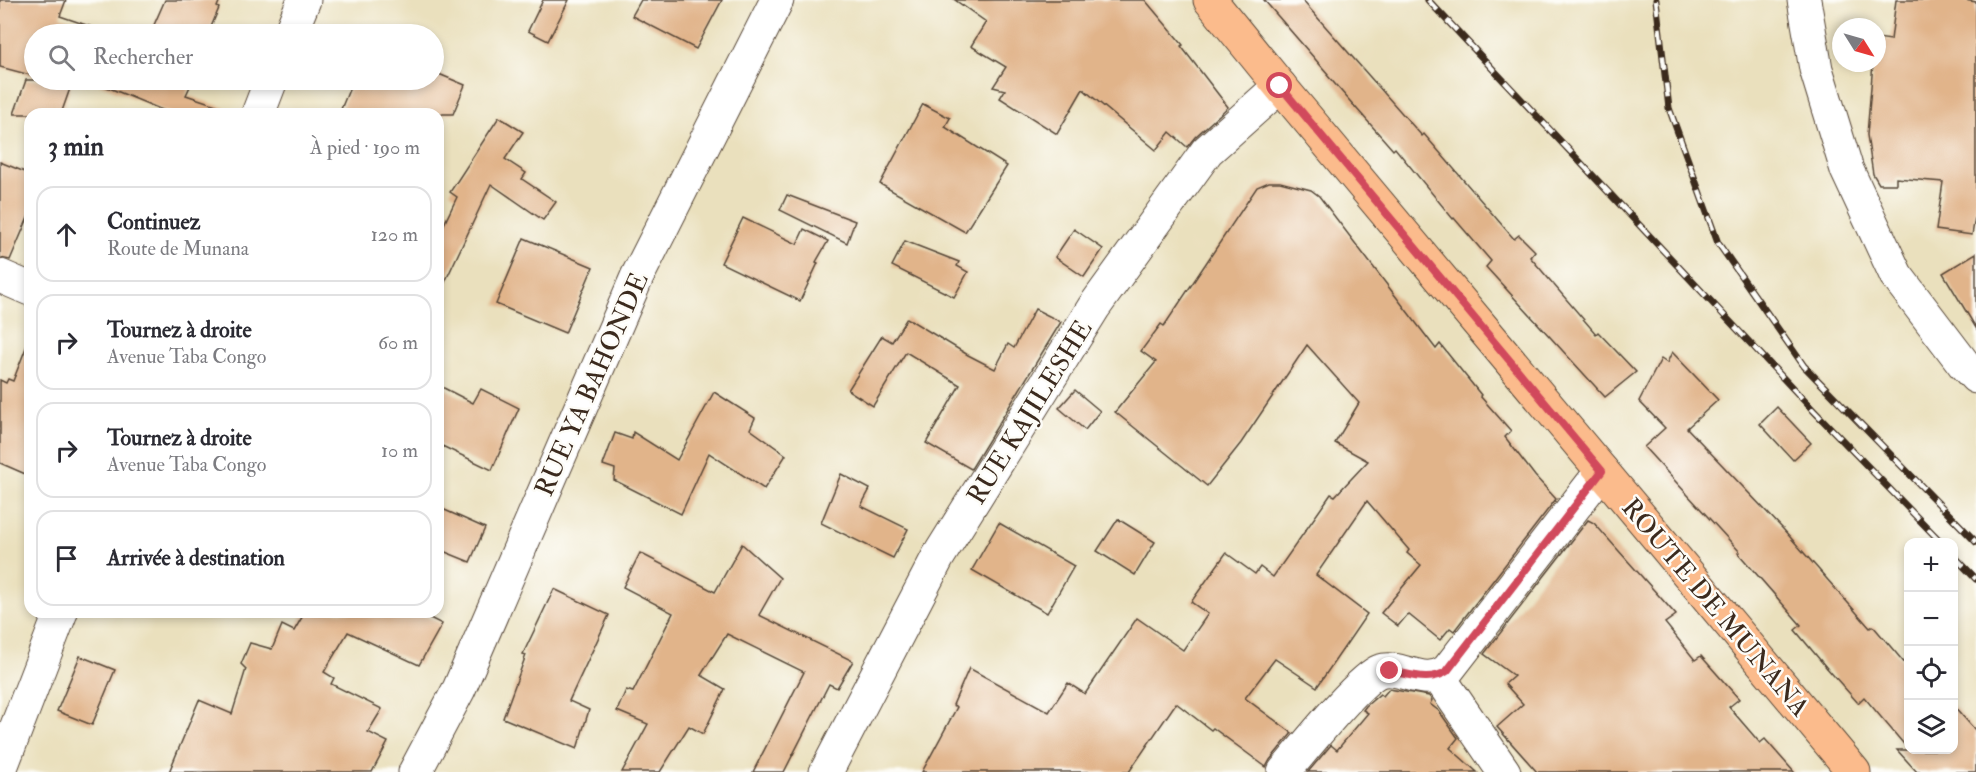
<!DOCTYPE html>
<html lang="fr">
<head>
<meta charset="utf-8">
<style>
	body { margin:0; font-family:"IM FELL Double Pica",serif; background:#f2f2f3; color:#2b2b33 }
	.controls { position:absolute; right:18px; bottom:18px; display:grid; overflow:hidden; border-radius:12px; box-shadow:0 3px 9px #0003 }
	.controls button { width:54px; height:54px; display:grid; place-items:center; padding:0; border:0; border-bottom:2px solid #e1e1e2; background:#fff; color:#2b2b33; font:30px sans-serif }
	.compass { position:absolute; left:1832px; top:18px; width:54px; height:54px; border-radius:50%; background:#fff; box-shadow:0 3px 9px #0003; rotate:127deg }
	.stop { position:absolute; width:18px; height:18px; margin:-14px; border:4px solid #d1495b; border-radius:50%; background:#fff }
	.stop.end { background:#d1495b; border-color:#fff; box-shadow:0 2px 6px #0008 }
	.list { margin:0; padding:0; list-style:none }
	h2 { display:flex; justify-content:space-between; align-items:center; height:78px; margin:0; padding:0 24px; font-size:26px }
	h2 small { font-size:20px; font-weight:400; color:#7c7c81 }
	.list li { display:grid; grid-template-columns:39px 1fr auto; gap:18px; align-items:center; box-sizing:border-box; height:96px; margin:0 12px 12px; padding:0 12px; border:2px solid #e1e1e2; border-radius:18px }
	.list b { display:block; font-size:22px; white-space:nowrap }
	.list p { margin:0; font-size:20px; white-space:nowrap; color:#7c7c81 }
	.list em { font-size:20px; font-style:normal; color:#7c7c81 }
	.icon { flex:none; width:33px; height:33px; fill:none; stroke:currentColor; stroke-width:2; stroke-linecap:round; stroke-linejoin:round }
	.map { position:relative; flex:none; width:1976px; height:772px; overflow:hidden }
	.search { position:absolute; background:#fff; box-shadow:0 3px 9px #0003; left:24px; top:24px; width:420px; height:66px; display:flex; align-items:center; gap:15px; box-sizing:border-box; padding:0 21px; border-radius:33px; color:#7c7c81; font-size:22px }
	.panel { position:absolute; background:#fff; box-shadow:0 3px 9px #0003; left:24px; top:108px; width:420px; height:510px; border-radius:18px }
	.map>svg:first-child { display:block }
	.building { fill:#e1b48a }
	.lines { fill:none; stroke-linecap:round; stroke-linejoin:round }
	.minor-casing { stroke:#554536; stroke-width:35 }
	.major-casing { stroke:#554536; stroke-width:35 }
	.minor { stroke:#fff; stroke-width:33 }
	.major { stroke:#fbbb8c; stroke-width:33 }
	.rail-casing { stroke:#3b2a1e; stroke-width:7 }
	.rail { stroke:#fdfcf7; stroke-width:4.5; stroke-dasharray:14; stroke-linecap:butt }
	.route { stroke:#d1495b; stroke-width:8 }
	.labels { text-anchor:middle; stroke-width:5; stroke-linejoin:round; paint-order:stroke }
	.street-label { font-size:26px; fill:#3b2a1e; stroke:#fdfcf7 }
</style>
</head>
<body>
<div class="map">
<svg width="1976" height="772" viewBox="0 0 1976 772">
	<rect width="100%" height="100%" fill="#fdfcf7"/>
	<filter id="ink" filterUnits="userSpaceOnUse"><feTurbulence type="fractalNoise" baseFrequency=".0167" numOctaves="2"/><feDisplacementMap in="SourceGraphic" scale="12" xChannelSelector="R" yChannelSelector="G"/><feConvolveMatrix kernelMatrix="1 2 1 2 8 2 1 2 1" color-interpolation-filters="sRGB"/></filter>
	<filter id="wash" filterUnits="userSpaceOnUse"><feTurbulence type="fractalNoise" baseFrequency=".008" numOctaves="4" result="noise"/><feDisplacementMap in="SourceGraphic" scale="24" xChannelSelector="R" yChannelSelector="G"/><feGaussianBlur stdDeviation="1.35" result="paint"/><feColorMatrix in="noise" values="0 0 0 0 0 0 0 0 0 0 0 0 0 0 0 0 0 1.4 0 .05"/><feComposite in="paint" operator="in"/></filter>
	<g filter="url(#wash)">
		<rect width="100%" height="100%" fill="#eae0bd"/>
		<g id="blocks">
			<g class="building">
				<polygon points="0,0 66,0 60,16 104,31 103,34 34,34 34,76 0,67"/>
				<polygon points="165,0 220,0 217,7 219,8 208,34 150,34"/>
				<polygon points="543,0 569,0 548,41 528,31"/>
				<polygon points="641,0 722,0 696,49 632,16"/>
				<polygon points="955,0 1145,0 1183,45 1181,46 1228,107 1195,137 1187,147 1170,132 1156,150 1083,89 1057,134 1000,98 1005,90 993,87 1006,67 971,46 986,22"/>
				<polygon points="1264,0 1302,0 1422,136 1424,134 1514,239 1519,235 1535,251 1530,257 1596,334 1598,332 1636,372 1605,397 1486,267 1491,261 1454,218 1453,219 1395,148 1393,150 1327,75 1328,74"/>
				<polygon points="1896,0 1965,0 1976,2 1976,211 1972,235 1936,230 1943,182 1896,178 1896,184 1879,184 1873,174 1867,135 1873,63 1877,63 1877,38 1891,40"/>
				<polygon points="434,72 465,85 453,114 339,114 353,80 434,80"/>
				<polygon points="26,80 73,80 61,114 14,114"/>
				<polygon points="90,80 193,80 186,95 231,110 230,114 172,114"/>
				<polygon points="923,104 950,118 945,127 1007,166 965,232 880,184"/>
				<polygon points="499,117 523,132 505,159 526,173 522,179 556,202 543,220 491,184 438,297 438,237 457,197 450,192"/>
				<polygon points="0,162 30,174 30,213 10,260 0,258"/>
				<polygon points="1269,182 1280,182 1311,190 1319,196 1436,349 1440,344 1481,395 1480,396 1511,431 1505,437 1535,476 1556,499 1454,631 1450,628 1440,640 1408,614 1398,626 1381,613 1421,565 1407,553 1409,550 1367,501 1316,575 1367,614 1317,687 1275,659 1245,698 1292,733 1270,760 1266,767 1213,728 1211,730 1176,703 1129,772 922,772 957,707 953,705 969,668 1049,712 1068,683 1085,694 1137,618 1183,650 1208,614 1191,602 1226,553 1255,574 1260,567 1273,577 1331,494 1335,496 1368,461 1335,443 1359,403 1307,345 1241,443 1207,486 1115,412 1156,362 1141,351 1161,324 1164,326 1257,187"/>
				<polygon points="787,195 855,221 847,243 780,210"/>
				<polygon points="743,218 797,244 804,229 828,241 816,262 818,263 800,301 721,263"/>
				<polygon points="1074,229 1103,249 1084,277 1055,257"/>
				<polygon points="524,238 593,267 565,333 496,304"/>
				<polygon points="905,241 959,262 957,266 968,272 954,297 892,266"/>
				<polygon points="1976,253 1976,328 1943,273"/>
				<polygon points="1035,309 1061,322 971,469 926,443 960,385 906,352 873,406 848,390 882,336 892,342 907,318 968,355 995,369 1008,344 1014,348"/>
				<polygon points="29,340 30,340 30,476 0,463 0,380 6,383 8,379 13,381"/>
				<polygon points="1672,352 1718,400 1687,428 1783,529 1870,628 1873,626 1908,667 1908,749 1864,697 1858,703 1826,667 1795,630 1801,625 1738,553 1740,552 1644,447 1665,428 1639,401 1661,359 1667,363"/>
				<polygon points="438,385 473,403 481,389 519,408 492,470 438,444"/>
				<polygon points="1075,390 1100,411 1085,430 1059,408"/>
				<polygon points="714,392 755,418 750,429 786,455 764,489 709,453 681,514 614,480 615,469 603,465 615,433 632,439 633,432 677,460"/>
				<polygon points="1777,407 1811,443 1793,460 1760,424"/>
				<polygon points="841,474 870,489 861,506 908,529 893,558 821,523"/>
				<polygon points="438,507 485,528 470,562 438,549"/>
				<polygon points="1118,519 1155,542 1135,575 1097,551"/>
				<polygon points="1588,520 1594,523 1676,615 1665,623 1695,660 1701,656 1739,699 1729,707 1760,743 1765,739 1794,772 1537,772 1497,727 1523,704 1505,684 1514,676 1484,654"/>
				<polygon points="999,523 1074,566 1047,613 972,570"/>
				<polygon points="742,544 780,578 759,615 853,661 837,688 829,684 784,772 753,772 804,672 727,634 701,675 725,689 703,734 689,726 660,772 622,772 648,724 617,711 626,690 633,692 673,613 623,587 640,553 715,592"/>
				<polygon points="554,589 609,615 569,701 589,710 577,749 503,718 526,655 523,654"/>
				<polygon points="305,612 418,612 442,624 419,665 348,632 324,672 334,678 331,684 382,709 368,732 388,742 372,772 169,772 199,700 232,714 246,669 241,664 250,643 272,649 282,625 294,631"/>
				<polygon points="80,656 115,670 92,725 57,711"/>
				<polygon points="1389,689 1429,696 1432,700 1430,704 1439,711 1458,738 1450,748 1477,772 1308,772 1331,745 1337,750 1368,713 1363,710 1366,706 1380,694 1383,696"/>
				<polygon points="1953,705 1976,731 1976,772 1917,772 1897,750 1953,750"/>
			</g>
		</g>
	</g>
	<g filter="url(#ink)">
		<use href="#blocks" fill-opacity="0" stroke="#554536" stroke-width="1.5"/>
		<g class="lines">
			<defs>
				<g id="minor">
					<polyline points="1804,0 1816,69 1847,170 1896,275 1963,363 1976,377"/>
					<polyline points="290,34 304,0"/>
					<polyline points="258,114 271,80"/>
					<polyline points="0,276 30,289"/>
					<polyline points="1439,677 1504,772"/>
					<polyline points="0,770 61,612"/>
					<polyline points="415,772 459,689 637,277 777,0"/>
					<polyline points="826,772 938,557 1094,307 1207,151 1280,86"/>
					<path d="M1284 772C1301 752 1360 678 1380 671 1401 664 1423 688 1447 671L1602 471"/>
				</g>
				<polyline id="major" points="1210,0 1280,86 1854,772"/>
			</defs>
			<use href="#minor" class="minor-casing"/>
			<use href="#major" class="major-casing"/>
			<use href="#minor" class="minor"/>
			<use href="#major" class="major"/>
			<defs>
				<g id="rail">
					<polyline points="1428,0 1814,411 1941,542"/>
					<polyline points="1656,0 1669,108 1718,243 1804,366 1976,542"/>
					<polyline points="1954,556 1976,579"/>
				</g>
			</defs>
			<use href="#rail" class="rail-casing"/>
			<use href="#rail" class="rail"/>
		</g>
	</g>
	<g class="lines" filter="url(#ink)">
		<path class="route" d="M1280 86 1602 471 1447 671C1430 683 1409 674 1390 671"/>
	</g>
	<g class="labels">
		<g class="street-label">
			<text transform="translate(591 384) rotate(-66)" y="9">RUE YA BAHONDE</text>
			<text transform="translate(1029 412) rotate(-58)" y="9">RUE KAJILESHE</text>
			<text transform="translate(1716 607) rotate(50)" y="9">ROUTE DE MUNANA</text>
		</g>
	</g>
</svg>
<div class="controls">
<button>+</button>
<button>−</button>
<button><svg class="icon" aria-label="locate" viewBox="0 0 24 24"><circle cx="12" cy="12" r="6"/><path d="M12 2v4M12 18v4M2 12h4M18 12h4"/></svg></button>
<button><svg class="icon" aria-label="layers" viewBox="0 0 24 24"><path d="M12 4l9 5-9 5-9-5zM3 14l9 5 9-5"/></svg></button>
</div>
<svg class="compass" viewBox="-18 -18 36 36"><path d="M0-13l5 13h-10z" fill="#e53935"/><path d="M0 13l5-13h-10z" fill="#7c7c81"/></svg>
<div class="stop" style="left:1280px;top:86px"></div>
<div class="stop end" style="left:1390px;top:671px"></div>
<div class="search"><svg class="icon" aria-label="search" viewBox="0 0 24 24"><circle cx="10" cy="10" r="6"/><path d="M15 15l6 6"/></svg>Rechercher</div>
<section class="panel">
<h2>3 min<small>À pied · 190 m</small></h2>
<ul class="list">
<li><svg class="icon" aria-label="ahead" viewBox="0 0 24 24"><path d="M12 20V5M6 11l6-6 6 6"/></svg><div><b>Continuez</b><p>Route de Munana</p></div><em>120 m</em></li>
<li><svg class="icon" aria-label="right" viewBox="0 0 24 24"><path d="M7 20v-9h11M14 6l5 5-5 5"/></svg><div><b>Tournez à droite</b><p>Avenue Taba Congo</p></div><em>60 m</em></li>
<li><svg class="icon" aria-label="right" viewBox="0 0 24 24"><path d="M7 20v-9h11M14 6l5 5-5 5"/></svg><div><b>Tournez à droite</b><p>Avenue Taba Congo</p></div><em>10 m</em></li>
<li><svg class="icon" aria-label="arrive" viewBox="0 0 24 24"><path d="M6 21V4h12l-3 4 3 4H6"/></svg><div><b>Arrivée à destination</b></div></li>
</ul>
</section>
</div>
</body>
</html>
